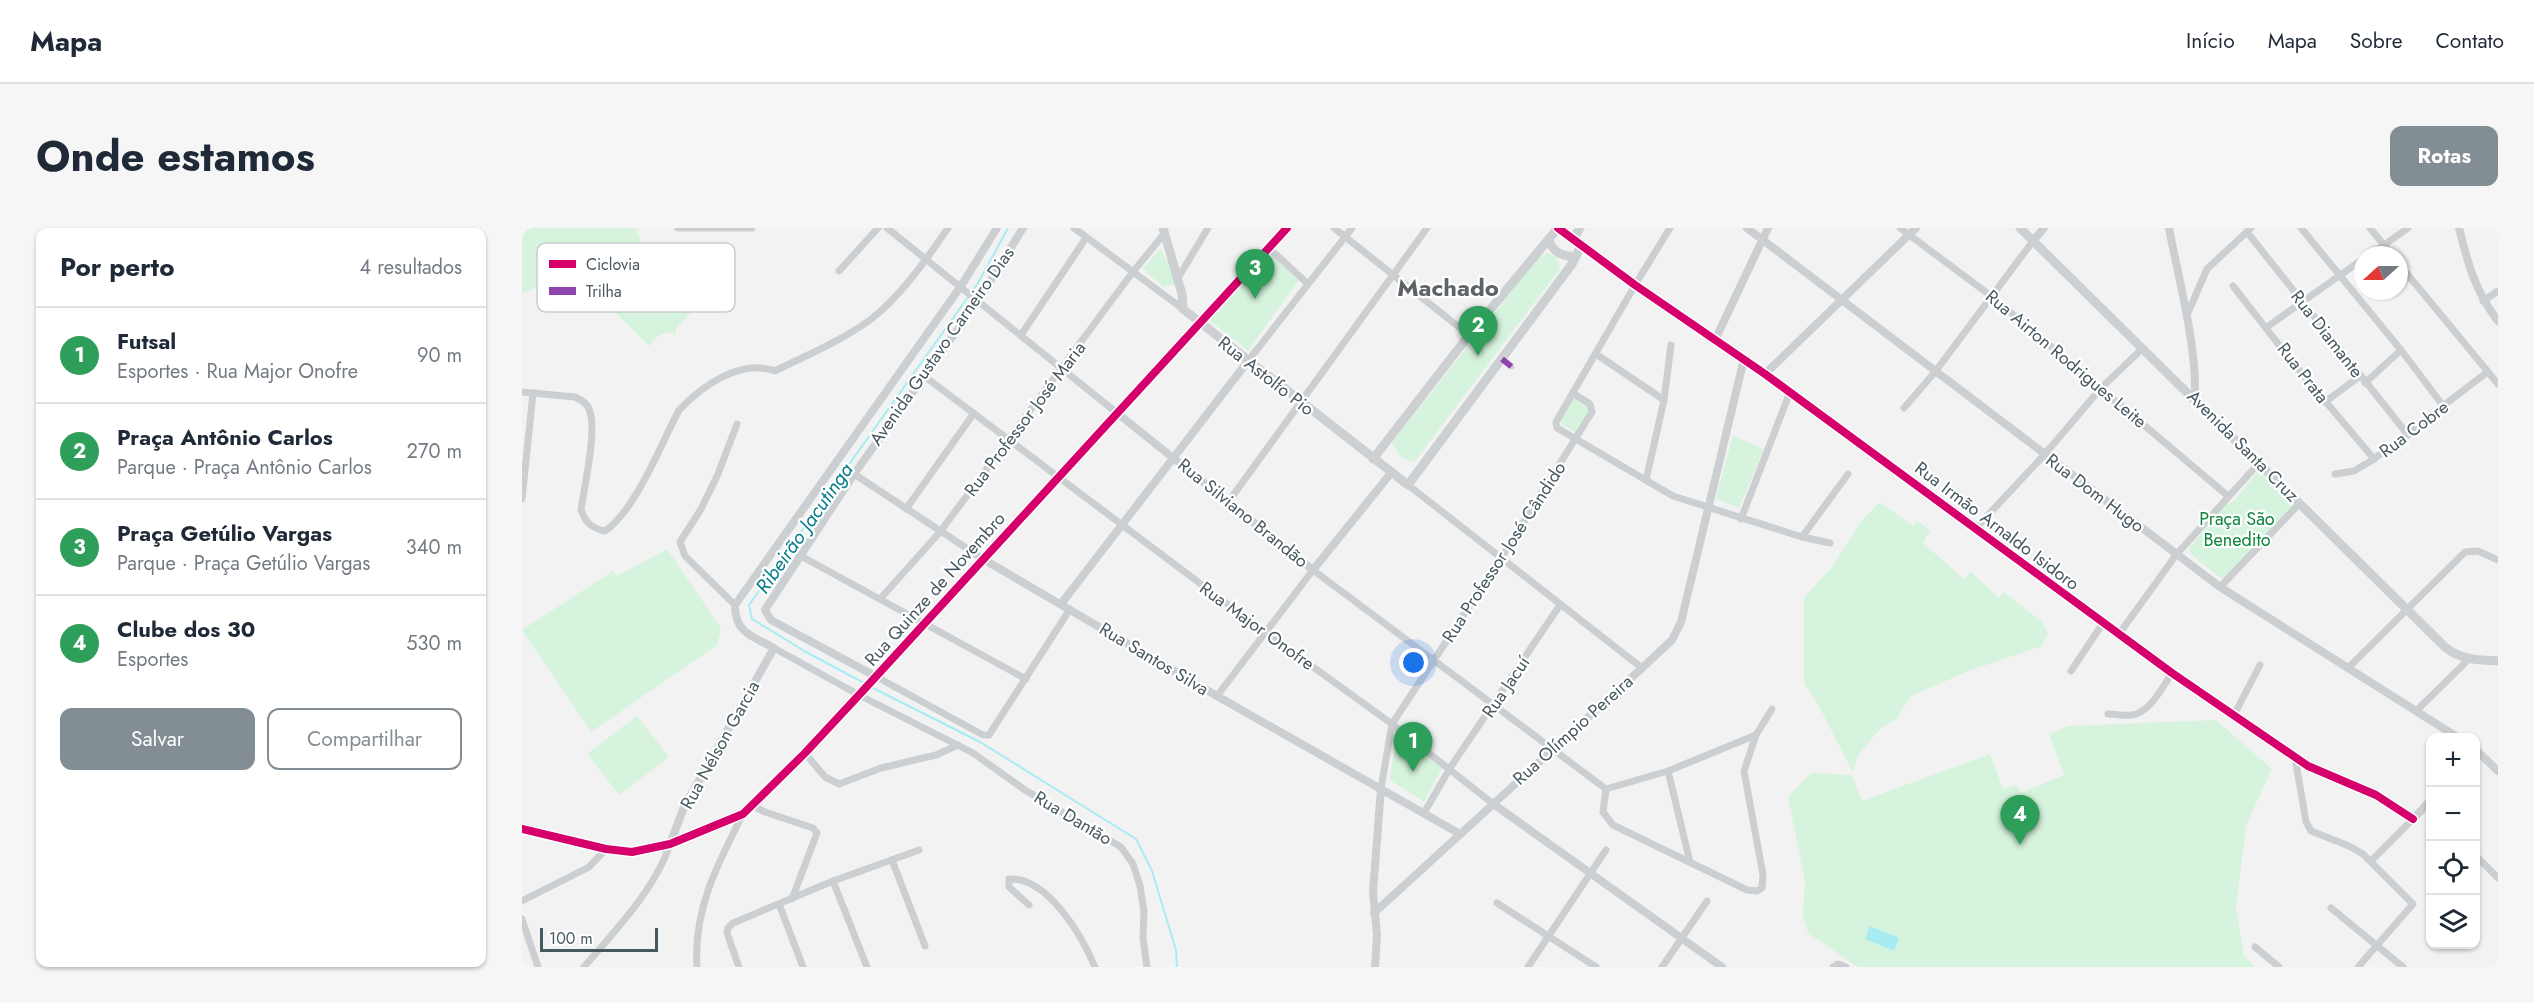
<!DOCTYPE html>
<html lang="pt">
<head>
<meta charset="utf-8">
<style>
	body { margin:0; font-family:Jost,sans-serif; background:#f6f6f7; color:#1f2937 }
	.controls { position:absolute; right:18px; bottom:18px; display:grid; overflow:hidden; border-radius:12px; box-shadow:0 2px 4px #0004 }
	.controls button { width:54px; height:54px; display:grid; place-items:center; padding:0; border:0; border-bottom:2px solid #e0e1e3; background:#fff; color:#1f2937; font:30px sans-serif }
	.compass { position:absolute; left:1832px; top:18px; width:54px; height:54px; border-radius:50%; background:#fff; box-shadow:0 2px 4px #0004; rotate:249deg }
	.scale { position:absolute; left:18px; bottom:15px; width:118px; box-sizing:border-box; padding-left:6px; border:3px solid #475861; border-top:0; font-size:16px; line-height:21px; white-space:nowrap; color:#475861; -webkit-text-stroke:4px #fff; paint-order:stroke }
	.you { position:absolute; left:892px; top:435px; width:21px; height:21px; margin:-15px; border:4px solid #fff; border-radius:50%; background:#1a73e8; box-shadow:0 0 0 9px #1a73e833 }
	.badge { display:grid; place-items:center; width:39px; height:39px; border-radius:50%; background:#838e94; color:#fff; font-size:20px; font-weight:700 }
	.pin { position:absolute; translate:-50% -50px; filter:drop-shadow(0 2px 3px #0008) }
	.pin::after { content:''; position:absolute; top:32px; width:21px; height:18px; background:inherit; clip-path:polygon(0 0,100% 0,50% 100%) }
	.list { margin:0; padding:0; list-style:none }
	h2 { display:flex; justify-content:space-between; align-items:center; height:78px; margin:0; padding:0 24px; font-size:26px }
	h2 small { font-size:20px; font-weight:400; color:#747a83 }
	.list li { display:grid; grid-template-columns:39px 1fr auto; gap:18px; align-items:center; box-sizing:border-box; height:96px; padding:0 24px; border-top:2px solid #e0e1e3 }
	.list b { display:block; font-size:22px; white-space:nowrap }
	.list p { margin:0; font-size:20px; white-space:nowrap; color:#747a83 }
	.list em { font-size:20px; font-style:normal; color:#747a83 }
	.actions { display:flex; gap:12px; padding:18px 24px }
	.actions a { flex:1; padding:14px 0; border:2px solid #838e94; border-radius:12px; text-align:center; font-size:21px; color:#838e94 }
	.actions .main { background:#838e94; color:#fff }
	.icon { flex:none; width:33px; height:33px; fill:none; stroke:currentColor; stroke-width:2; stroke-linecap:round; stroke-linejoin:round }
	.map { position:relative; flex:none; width:1976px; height:739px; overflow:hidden; border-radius:12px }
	header { display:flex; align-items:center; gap:36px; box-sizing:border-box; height:84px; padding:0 30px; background:#fff; border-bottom:2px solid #e0e1e3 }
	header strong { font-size:28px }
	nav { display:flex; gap:33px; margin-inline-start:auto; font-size:21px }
	.intro { display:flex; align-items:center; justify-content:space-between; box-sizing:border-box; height:144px; padding:0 36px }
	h1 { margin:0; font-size:42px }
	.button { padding:15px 27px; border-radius:12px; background:#838e94; color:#fff; font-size:21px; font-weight:700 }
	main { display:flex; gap:36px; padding:0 36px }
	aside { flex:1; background:#fff; border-radius:12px; box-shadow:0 2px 4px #0004 }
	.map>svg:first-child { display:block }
	.green { fill:#d6f3dd }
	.water { fill:#a7ecf3 }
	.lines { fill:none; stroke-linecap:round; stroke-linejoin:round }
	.stream { stroke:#a7ecf3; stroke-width:2 }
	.pedestrian { stroke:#cbcfd2; stroke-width:5 }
	.minor { stroke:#cbcfd2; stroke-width:7 }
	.tertiary { stroke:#cbcfd2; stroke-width:8 }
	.secondary { stroke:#ccd0d3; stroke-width:9 }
	.quiet { stroke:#8e44ad; stroke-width:6; stroke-dasharray:12 6; stroke-linecap:butt }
	.cycleway-casing { stroke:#fff; stroke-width:11 }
	.cycleway { stroke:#d6006c; stroke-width:8 }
	.labels { text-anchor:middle; stroke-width:4.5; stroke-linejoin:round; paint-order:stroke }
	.street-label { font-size:18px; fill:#475861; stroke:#fff }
	.park-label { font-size:18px; fill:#0f853c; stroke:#fff }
	.water-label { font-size:20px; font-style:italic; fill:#057d88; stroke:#fff }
	.district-label { font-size:24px; font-weight:bold; fill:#5d6367; stroke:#fff }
	.key { fill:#fff; stroke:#c8cdd0; stroke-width:1.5 }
	.key-label { font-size:16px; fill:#475861 }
</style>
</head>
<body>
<header>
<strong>Mapa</strong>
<nav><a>Início</a><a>Mapa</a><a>Sobre</a><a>Contato</a></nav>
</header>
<div class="intro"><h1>Onde estamos</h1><a class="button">Rotas</a></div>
<main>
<aside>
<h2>Por perto<small>4 resultados</small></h2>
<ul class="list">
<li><span class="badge" style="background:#2e9e5b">1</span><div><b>Futsal</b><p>Esportes · Rua Major Onofre</p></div><em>90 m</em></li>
<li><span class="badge" style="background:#2e9e5b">2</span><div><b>Praça Antônio Carlos</b><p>Parque · Praça Antônio Carlos</p></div><em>270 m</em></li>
<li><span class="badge" style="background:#2e9e5b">3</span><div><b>Praça Getúlio Vargas</b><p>Parque · Praça Getúlio Vargas</p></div><em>340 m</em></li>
<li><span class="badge" style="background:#2e9e5b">4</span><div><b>Clube dos 30</b><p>Esportes</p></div><em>530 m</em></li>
</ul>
<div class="actions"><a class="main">Salvar</a><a>Compartilhar</a></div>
</aside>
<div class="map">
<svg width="1976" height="739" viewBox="0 0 1976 739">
	<rect width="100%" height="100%" fill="#f3f2f2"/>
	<g class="green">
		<polygon points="0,0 114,0 130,41 152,52 169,45 177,49 181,60 170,83 153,102 154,108 147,104 136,108 127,118 86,77 78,73 22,57 0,65"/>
		<polygon points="638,21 651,43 652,56 642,59 621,41"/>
		<polygon points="747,25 777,52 726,123 686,91"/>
		<path d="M1026 25 1034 29 1038 41 892 234C880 232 876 226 870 214L1017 29Z"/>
		<polygon points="1052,169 1065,177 1067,183 1054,205 1041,197 1039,192"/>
		<polygon points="1211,208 1242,221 1217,280 1194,270"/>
		<polygon points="1736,243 1772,278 1703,350 1698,350 1668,325 1668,319 1703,277 1711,274"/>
		<polygon points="1358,274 1391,298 1395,292 1408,303 1401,315 1442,351 1449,344 1477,370 1482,364 1519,393 1526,405 1520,418 1446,443 1388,469 1375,490 1356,503 1335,529 1331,545 1299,482 1282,455 1282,370 1309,340 1340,292"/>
		<polygon points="145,321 199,400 195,417 69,504 0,402 91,343 95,348"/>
		<polygon points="115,488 147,529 97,567 65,526"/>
		<polygon points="1694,492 1750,541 1724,597 1714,679 1722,728 1733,739 1336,739 1286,705 1281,688 1283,653 1266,569 1289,545 1330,547 1340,573 1468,526 1481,561 1495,557 1499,565 1542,547 1527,506 1546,498"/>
		<polygon points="885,513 920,540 902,574 868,552 873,517"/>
	</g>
	<polygon class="water" points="1348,698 1377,710 1372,723 1343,711"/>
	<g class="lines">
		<g class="stream">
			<polyline points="344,456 284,424 230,391 227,377 456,55 486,0"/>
			<polyline points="349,459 458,514 614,611 630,643 654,722 655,739"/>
		</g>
		<polyline class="pedestrian" points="980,131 990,139"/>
		<g class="minor">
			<polyline points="156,0 230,0"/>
			<polyline points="365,0 595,185"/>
			<polyline points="552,0 661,81"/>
			<polyline points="812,0 947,107"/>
			<polyline points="1148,0 1113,57 1034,194 1035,200 1151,268 1280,309 1308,315"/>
			<polyline points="1378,0 1469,68 1706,268"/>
			<polyline points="1779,0 1879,122 1922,179"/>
			<polyline points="1848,0 1870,27"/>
			<polyline points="1725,4 1886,207"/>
			<polyline points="747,20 785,55"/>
			<polyline points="1848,27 1886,0"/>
			<polyline points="1877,36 1976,156"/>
			<polyline points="317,43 356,0"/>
			<polyline points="656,50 686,0"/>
			<polyline points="1711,58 1772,136 1852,231"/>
			<polyline points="1961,73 1976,63"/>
			<polyline points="1665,87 1685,41 1729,0"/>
			<polyline points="676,95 765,0"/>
			<polyline points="1745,99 1841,31"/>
			<polyline points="499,107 564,10"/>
			<polyline points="1074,126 1142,172"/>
			<polyline points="726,133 830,0"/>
			<polyline points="402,148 744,405 870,496 970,575"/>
			<polyline points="1843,155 1879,122"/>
			<path d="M0 164 53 169C59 172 65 175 67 181 76 202 62 258 59 282 64 295 69 300 83 303 114 282 139 216 157 182 180 158 219 130 253 143 285 127 319 113 348 92 379 68 404 32 426 0"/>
			<polyline points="1803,174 1838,148"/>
			<polyline points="1382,180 1413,144 1511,13"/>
			<polyline points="332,246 461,331"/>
			<polyline points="1813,246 1832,243 1852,231 1964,145"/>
			<polyline points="1124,252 1142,172 1149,117"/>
			<polyline points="886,257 1120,440"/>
			<polyline points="0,271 11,165"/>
			<polyline points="707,273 905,0"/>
			<polyline points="384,281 452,185"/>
			<polyline points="1219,291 1268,164"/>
			<polyline points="1453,301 1523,226 1579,160 1621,120"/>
			<polyline points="1280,309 1326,246"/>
			<polyline points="277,327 504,451"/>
			<polyline points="1698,359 1778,275"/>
			<polyline points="358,371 418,304 610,45 642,6"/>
			<polyline points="213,377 163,328 158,314 179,281 196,246 215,196"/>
			<polyline points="1597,406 1654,327 1736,236"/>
			<polyline points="252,420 337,467 451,525 503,562 599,619 611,636 618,658 622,684 621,710 625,739"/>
			<polyline points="1826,440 1943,324 1956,323 1976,332"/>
			<polyline points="1549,443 1581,395"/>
			<polyline points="353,448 461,507 467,507 548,381"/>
			<polyline points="695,468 791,342 1084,561"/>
			<polyline points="1894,483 1947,431"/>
			<path d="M1586 486C1594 486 1603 488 1610 487 1628 485 1641 458 1650 445"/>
			<polyline points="1712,487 1738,437"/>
			<polyline points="283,525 303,549 317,556 359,540 414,527 436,517"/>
			<polyline points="1773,529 1784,594 1789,603 1827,618 1841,626 1891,676 1836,739"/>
			<polyline points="1146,543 1168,634"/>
			<polyline points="859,560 870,496 979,330 1070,184 1068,176 1052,166"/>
			<polyline points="1084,561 1081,584 1091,597 1225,662 1235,663 1240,660 1241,647 1222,543 1234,507 1250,481"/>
			<polyline points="1084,561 1146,543 1234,507"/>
			<polyline points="231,578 243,584 291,600 295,605 270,671"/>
			<polyline points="902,585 928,540 1038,377"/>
			<path d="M0 601C51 613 97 631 148 616"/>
			<polyline points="1954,628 1976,650"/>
			<polyline points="370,632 403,718"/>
			<polyline points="1849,633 1891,591"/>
			<polyline points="311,653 345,739"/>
			<polyline points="0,673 67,639 84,621"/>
			<polyline points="975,675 1074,739"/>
			<polyline points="257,676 281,739"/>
			<path d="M507 677 487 659V651C526 649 560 708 573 739"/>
			<polyline points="1809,680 1881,739"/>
			<polyline points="0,691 16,739"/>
			<polyline points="1733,719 1757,739"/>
			<path d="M62 739C92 704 134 660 148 616"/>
			<path d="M175 739C171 682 196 635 221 586"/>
			<polyline points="217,739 205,705 206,700 211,695 311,653 397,622"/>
			<polyline points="1006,739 1084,622"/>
			<polyline points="1140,739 1185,673"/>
			<polyline points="1311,739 1316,736 1324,739"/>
		</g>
		<g class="tertiary">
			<polyline points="1036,0 1113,57 1243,146 1650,445 1786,538 1854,567 1891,591 1908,573"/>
			<polyline points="1225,0 1698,359 1935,509"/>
			<path d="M1647 0C1657 53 1675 118 1673 171"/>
			<path d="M1937 0C1946 36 1953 63 1976 93"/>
			<polyline points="1511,13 1522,0"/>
			<polyline points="1193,112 1246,0"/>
			<polyline points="1243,146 1394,0"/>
			<polyline points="595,185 791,342 869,245"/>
			<polyline points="461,331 695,468 938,606"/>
			<polyline points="539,376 726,133"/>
			<polyline points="353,448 249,392 243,382 332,246 456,73 501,0"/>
			<polyline points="1954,522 1976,543"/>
			<polyline points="970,575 1200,739"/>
			<polyline points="148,616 221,586 231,578 337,467 676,95"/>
			<path d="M148 616 162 579 252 420C230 408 213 405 213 377L439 58 475 0"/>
			<polyline points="852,685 1120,440 1150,412 1159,394 1222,131"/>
			<polyline points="853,739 855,707 851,664 859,560"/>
		</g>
		<g class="secondary">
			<polyline points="641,0 660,66 661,81 886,257 1050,36 1059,18"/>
			<path d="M1498 0 1923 419C1939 432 1956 432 1976 433"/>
			<polyline points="1051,11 1058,0"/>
			<path d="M1027 13C1032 25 1041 29 1054 28"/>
			<polyline points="851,231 947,107 1036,0"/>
		</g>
		<polyline class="quiet" points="980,131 990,139"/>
		<defs>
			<g id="cycleway">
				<polyline points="1036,0 1113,57 1243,146 1650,445 1786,538 1854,567 1891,591"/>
				<polyline points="0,601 84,621 110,624 148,616 221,586 283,525 337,467 765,0"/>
			</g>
		</defs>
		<use href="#cycleway" class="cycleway-casing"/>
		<use href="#cycleway" class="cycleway"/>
	</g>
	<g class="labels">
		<g class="street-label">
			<text transform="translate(1805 106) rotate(52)" y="6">Rua Diamante</text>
			<text transform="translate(420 118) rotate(-55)" y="6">Avenida Gustavo Carneiro Dias</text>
			<text transform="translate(1544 131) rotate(40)" y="6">Rua Airton Rodrigues Leite</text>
			<text transform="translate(1781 145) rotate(52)" y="6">Rua Prata</text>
			<text transform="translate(744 148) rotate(38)" y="6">Rua Astolfo Pio</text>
			<text transform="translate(503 191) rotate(-53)" y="6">Rua Professor José Maria</text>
			<text transform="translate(1892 201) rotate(-37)" y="6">Rua Cobre</text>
			<text transform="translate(1721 218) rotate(45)" y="6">Avenida Santa Cruz</text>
			<text transform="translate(1573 265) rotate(37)" y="6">Rua Dom Hugo</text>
			<text transform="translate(721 285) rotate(39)" y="6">Rua Silviano Brandão</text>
			<text transform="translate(1475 298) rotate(37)" y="6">Rua Irmão Arnaldo Isidoro</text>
			<text transform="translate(982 324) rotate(-57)" y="6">Rua Professor José Cândido</text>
			<text transform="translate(413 361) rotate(-48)" y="6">Rua Quinze de Novembro</text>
			<text transform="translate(735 398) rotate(36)" y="6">Rua Major Onofre</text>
			<text transform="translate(632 431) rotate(31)" y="6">Rua Santos Silva</text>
			<text transform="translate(984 459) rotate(-56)" y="6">Rua Jacuí</text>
			<text transform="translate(1051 502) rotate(-42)" y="6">Rua Olímpio Pereira</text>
			<text transform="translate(198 517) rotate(-61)" y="6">Rua Nélson Garcia</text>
			<text transform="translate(551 590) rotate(31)" y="6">Rua Dantão</text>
		</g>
		<g class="park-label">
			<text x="1715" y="297">Praça São<tspan x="1715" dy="21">Benedito</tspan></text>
		</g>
		<g class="water-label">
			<text transform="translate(282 300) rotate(-55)" y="7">Ribeirão Jacutinga</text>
		</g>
		<g class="district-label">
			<text x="926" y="68">Machado</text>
		</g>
	</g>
	<rect x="15" y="15" width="198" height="69" rx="9" class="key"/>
	<rect x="27" y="32" width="27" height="8" fill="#d6006c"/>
	<rect x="27" y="59" width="27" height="8" fill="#8e44ad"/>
	<g class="key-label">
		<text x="64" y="42">Ciclovia</text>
		<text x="64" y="69">Trilha</text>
	</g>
</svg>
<div class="controls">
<button>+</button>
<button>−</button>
<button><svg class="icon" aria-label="locate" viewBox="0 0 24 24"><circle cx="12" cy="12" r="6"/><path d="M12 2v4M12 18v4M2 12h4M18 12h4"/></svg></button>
<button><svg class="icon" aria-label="layers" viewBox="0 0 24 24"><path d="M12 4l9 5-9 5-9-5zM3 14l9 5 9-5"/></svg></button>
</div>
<svg class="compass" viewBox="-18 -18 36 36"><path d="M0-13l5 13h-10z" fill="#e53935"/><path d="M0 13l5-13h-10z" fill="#747a83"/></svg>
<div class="scale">100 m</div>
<div class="you"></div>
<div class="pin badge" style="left:891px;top:544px;background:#2e9e5b">1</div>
<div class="pin badge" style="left:956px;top:128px;background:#2e9e5b">2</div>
<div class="pin badge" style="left:733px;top:71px;background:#2e9e5b">3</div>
<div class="pin badge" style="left:1498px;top:617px;background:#2e9e5b">4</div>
</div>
</main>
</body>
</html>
